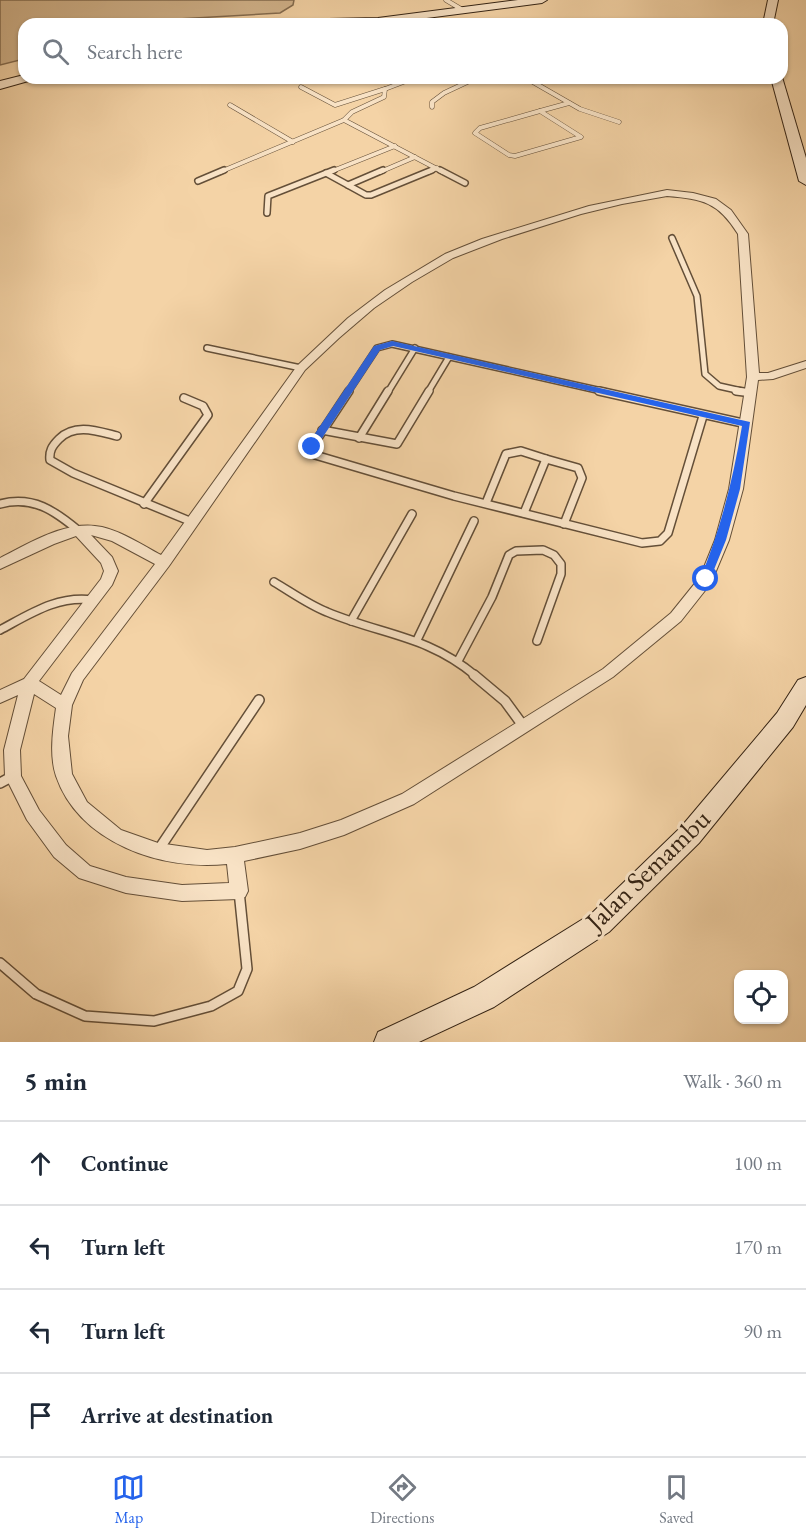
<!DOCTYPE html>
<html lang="en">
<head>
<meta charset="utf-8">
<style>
	body { margin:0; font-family:"EB Garamond",serif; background:#f2f2f3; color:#1f2937 }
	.controls { position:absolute; right:18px; bottom:18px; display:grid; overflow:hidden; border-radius:12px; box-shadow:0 2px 4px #0004 }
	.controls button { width:54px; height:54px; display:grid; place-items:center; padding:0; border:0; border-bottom:2px solid #e0e1e3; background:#fff; color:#1f2937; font:30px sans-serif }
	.stop { position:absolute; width:18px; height:18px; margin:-14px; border:4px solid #2563eb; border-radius:50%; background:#fff }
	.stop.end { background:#2563eb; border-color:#fff; box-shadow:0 2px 6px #0008 }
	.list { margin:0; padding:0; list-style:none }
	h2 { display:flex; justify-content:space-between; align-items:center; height:78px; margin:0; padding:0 24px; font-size:26px }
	h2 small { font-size:20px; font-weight:400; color:#747a83 }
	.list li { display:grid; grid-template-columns:39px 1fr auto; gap:18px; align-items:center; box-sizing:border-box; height:84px; padding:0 24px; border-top:2px solid #e0e1e3 }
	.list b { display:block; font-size:22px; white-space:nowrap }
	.list em { font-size:20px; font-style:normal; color:#747a83 }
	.icon { flex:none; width:33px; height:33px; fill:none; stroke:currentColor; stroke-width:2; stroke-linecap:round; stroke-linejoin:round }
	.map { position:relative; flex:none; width:806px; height:1042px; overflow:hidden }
	.search { position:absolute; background:#fff; box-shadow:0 2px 4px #0004; left:18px; right:18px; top:18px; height:66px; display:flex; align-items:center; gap:15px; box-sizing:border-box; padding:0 21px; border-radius:18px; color:#747a83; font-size:22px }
	.sheet { height:414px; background:#fff }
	nav { display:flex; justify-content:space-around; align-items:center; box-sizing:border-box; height:84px; border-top:2px solid #e0e1e3; background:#fff; font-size:16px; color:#747a83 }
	nav a { display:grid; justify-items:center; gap:3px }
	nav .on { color:#2563eb }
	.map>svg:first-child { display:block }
	.green { fill:#d3b58d; stroke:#846c50; stroke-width:1.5 }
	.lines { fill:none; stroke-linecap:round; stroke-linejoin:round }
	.lane-far3-casing { stroke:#644f38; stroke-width:5 }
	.lane-far2-casing { stroke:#644f38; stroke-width:8 }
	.lane-far1-casing { stroke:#644f38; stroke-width:10 }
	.lane-casing { stroke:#644f38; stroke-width:12 }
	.street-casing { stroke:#644f38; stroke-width:2 }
	.secondary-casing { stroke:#342314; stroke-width:2 }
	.lane-far3 { stroke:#f8e2c5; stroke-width:4 }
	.lane-far2 { stroke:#f8e2c5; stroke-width:5 }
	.lane-far1 { stroke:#f8e2c5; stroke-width:7 }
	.lane { stroke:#f8e2c5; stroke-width:9 }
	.street { fill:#f8e2c5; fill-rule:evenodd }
	.secondary { fill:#f8e2c5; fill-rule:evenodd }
	.route { fill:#2563eb }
	.labels { text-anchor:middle; stroke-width:6; stroke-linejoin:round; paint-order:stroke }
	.near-street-label { font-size:27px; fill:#342314; stroke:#f8e2c5 }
</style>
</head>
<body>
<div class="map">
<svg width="806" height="1042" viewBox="0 0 806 1042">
	<rect width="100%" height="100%" fill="#f4d3a6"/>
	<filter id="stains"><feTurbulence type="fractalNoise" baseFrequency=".00333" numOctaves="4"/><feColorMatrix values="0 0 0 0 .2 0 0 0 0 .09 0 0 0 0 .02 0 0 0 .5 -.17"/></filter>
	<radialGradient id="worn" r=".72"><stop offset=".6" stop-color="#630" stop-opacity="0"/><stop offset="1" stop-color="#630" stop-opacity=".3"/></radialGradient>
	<polygon class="green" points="0,0 294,0 293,5 280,13 160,20 146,24 24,24 24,59 0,65"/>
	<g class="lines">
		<defs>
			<g id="lane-far3">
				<polyline points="446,0 461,9"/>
				<polyline points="526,78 580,109 619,122"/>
				<polyline points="301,87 335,105 385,89"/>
				<polyline points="230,105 293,142"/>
				<polyline points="432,107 432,102 444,93 476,78"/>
				<polygon points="540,111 581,137 515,156 509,155 475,133 480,128"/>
				<polyline points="540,111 569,103"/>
				<polyline points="344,120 443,172"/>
				<polyline points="220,172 344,120 352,112 384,97 385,89 414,78"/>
				<polyline points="330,172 395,146"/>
				<polyline points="380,172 415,157"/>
				<polyline points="428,172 437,168"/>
			</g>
			<g id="lane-far2">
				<polyline points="440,170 465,183"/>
				<polyline points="326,173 366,195 371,195 432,170"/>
				<polyline points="198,181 224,170"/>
				<polyline points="348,185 383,170"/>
				<polyline points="267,213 268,196 334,170"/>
				<polyline points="672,238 697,296 705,374 719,386 746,392"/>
				<polyline points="207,348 301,368"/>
				<polyline points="348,392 377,348 392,344 606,392"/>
				<polyline points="388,392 415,348"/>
				<polyline points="428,392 449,357"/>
			</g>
			<g id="lane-far1">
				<polyline points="349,391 312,447 315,455 454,496 642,543 660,541 668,533 703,416"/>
				<polyline points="599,391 747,424"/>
				<polyline points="736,391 752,393"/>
				<polyline points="322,430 397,444 429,391"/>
				<path d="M117 436C97 431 75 423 59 439 52 446 49 451 50 460L73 473 192 522"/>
				<polyline points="359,438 388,391"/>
				<polyline points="486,503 506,454 521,451 546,459"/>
				<path d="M0 504C33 495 55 511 79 531"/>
				<polyline points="144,504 208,415 203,406 184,398"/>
				<polyline points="524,513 546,459 578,468 582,478 564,524"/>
				<path d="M274 582C291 592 309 605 327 612 382 635 427 635 476 676"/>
				<polyline points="351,621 412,514"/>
				<path d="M0 630C30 614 58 595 93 600"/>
				<polyline points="417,640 474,521"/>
				<polyline points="458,661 492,597 509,555 516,551 543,550 554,555 561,564 561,574 537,641"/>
			</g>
			<g id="lane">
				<polyline points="474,675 505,701 524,727"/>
				<polyline points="0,783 13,776"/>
				<polyline points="159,849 259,700"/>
				<polyline points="0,963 36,994 85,1016 154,1021 211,1006 238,991 247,969 239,891"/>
			</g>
			<path id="street" d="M667 190 693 193 716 199 731 210 748 234 759 373H768L806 361V368L773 379 758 380 743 489 729 540 711 583 681 621 613 677 414 804 344 835 300 849 244 861 248 891 245 897 239 899 182 901 126 893 79 878 54 857 27 820 5 776 4 750 18 695 0 703V690L24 679 101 579 104 571 101 563 76 536 54 544 0 569V558C30 543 67 519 102 527 123 532 142 545 161 555L297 366 348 318 385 290 445 254 482 239 589 206ZM667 196C703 199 718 202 738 234L747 377 729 489 715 540 700 577 671 613 603 669 402 794 341 820 300 833 235 847 207 850 158 843 121 830 87 802 72 774 68 736 72 705 83 680 169 566 305 370 339 338 374 308 412 282 453 258 502 239 581 214 622 204ZM91 535 112 541 155 564 72 673 61 695 39 681 112 585 118 571 112 557ZM34 694 56 708C53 729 49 755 56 776 79 843 162 871 227 864L229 883 182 885 126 877 90 866 66 845 39 810 21 776 20 750Z"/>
			<g id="secondary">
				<polygon points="518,0 547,0 542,3 380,24 225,24 230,21 378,18"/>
				<polygon points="768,0 778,0 773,24 763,24"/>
				<polygon points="24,75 24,78 34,78 32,80 0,89 0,81"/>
				<polygon points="782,77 806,158 806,185 799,181 771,78"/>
				<polygon points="806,677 806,705 793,727 699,843 609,932 494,1007 419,1042 374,1042 378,1032 474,987 591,914 681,827 777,713 798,680"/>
			</g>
		</defs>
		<use href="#lane-far3" class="lane-far3-casing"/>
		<use href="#lane-far2" class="lane-far2-casing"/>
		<use href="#lane-far1" class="lane-far1-casing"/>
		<use href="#lane" class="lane-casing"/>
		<use href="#street" class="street-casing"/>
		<use href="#secondary" class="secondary-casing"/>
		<use href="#lane-far3" class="lane-far3"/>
		<use href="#lane-far2" class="lane-far2"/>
		<use href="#lane-far1" class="lane-far1"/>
		<use href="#lane" class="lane"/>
		<use href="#street" class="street"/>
		<use href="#secondary" class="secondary"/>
	</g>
	<path class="route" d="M392 341 750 422 740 489 726 540 709 582H702L700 579C721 529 733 479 742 426L393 346 380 350 315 449H308V444L374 346Z"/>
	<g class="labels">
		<g class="near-street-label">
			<text transform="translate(648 870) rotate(-44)" y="9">Jalan Semambu</text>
		</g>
	</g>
	<rect width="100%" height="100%" filter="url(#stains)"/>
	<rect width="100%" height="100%" fill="url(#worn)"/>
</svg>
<div class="controls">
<button><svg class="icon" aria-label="locate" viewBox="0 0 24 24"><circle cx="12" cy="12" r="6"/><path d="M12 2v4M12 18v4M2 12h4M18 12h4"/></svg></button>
</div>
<div class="stop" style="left:706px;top:579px"></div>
<div class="stop end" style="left:312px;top:447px"></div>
<div class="search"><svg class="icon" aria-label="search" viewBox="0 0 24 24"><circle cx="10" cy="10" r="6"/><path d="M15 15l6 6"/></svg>Search here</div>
</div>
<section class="sheet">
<h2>5 min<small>Walk · 360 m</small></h2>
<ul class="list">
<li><svg class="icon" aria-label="ahead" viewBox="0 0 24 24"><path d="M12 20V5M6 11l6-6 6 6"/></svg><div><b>Continue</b></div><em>100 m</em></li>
<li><svg class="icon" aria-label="left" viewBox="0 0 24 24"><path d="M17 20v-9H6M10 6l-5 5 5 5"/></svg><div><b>Turn left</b></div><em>170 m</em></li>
<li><svg class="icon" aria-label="left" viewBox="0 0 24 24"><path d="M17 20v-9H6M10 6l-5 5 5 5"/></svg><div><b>Turn left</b></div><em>90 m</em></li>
<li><svg class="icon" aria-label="arrive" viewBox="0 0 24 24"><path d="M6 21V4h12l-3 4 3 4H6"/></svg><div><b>Arrive at destination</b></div></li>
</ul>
</section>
<nav>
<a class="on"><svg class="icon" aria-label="map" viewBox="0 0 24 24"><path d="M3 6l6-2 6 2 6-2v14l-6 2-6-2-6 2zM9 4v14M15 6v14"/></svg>Map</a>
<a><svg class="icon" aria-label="directions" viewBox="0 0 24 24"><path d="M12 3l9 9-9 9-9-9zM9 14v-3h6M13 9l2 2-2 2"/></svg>Directions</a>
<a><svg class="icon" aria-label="saved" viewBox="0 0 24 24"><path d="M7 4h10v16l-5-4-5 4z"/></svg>Saved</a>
</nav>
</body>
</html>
